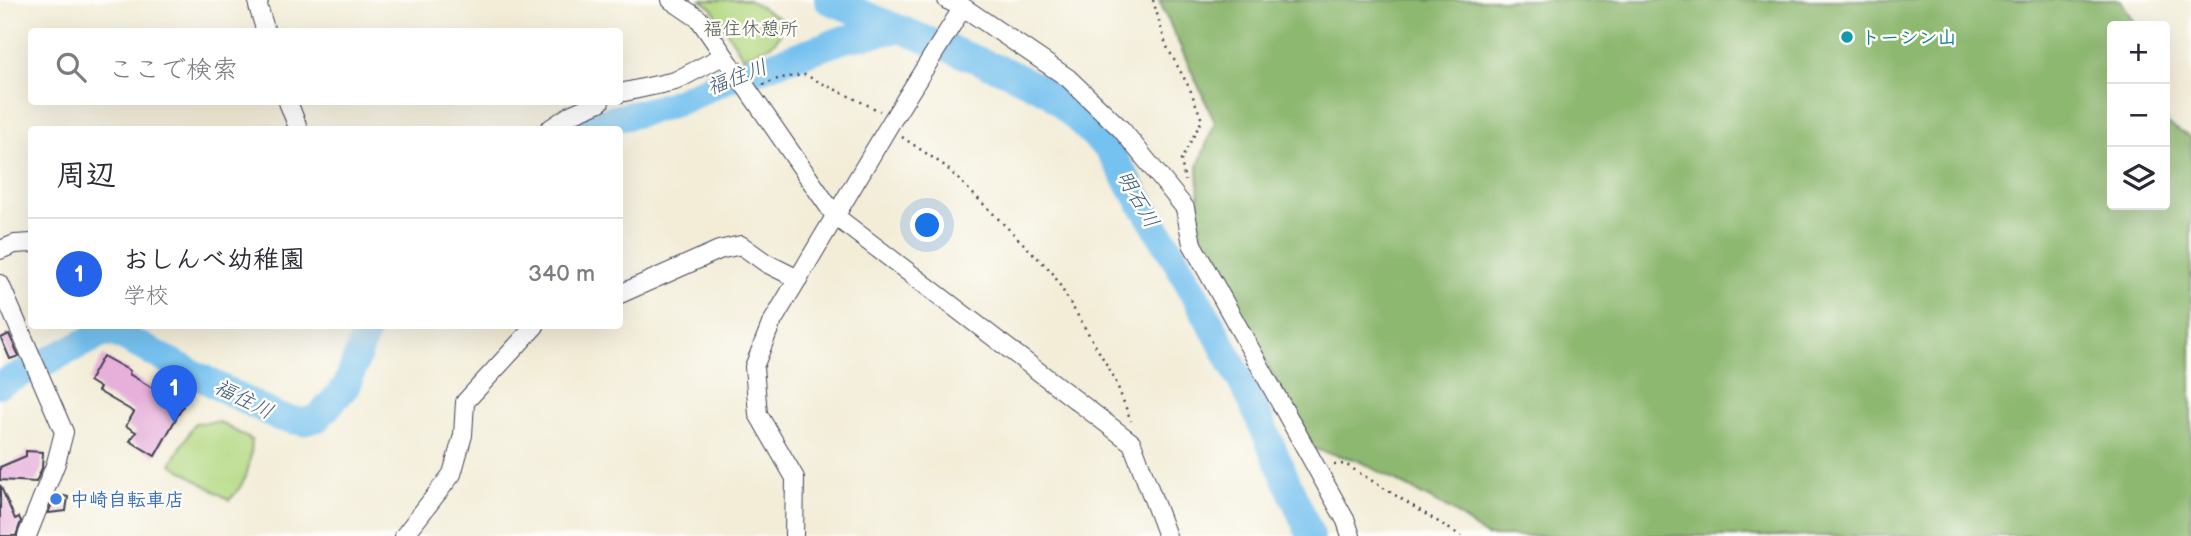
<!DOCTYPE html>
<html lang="ja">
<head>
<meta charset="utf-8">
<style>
	body { margin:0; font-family:"Balsamiq Sans","Klee One",sans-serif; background:#f7f7f7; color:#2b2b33 }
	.controls { position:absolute; right:21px; top:21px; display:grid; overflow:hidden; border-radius:7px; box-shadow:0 7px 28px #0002 }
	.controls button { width:63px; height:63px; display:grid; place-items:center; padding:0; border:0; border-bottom:2px solid #e1e1e2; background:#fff; color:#2b2b33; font:35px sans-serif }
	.you { position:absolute; left:928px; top:226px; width:24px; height:24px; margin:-18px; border:5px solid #fff; border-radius:50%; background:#1a73e8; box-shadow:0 0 0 10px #1a73e833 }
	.badge { display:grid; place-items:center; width:46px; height:46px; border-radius:50%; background:#2563eb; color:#fff; font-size:23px; font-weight:700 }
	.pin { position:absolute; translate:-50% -58px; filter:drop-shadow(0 2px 4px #0008) }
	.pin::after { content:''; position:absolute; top:37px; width:24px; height:21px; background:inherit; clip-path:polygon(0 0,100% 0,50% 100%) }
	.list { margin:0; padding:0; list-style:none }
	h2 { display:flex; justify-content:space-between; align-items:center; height:91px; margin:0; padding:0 28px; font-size:30px }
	h2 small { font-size:23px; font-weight:400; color:#7c7c81 }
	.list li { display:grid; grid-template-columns:46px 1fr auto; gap:21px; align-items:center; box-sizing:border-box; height:112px; padding:0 28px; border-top:2px solid #e1e1e2 }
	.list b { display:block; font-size:26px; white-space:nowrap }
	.list p { margin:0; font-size:23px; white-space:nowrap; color:#7c7c81 }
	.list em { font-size:23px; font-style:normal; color:#7c7c81 }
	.icon { flex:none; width:38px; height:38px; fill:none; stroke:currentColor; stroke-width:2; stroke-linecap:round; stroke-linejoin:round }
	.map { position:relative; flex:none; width:2191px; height:536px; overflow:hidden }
	.search { position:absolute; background:#fff; box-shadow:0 7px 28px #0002; left:28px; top:28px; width:595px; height:77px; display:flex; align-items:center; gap:18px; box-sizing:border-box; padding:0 24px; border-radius:7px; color:#7c7c81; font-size:26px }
	.panel { position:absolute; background:#fff; box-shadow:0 7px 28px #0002; left:28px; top:126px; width:595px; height:203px; border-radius:7px }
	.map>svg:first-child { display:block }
	.green { fill:#b2d881; stroke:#6a7d5e; stroke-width:2 }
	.forest { fill:#8db86f; stroke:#586d55; stroke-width:2 }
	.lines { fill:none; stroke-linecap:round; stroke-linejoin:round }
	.river { stroke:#75c1ef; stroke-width:28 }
	.building { fill:#e6b0db }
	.street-casing { stroke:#414053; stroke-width:20 }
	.path { stroke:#414053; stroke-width:2.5; stroke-dasharray:2 5; stroke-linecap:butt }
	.street { stroke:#fff; stroke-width:18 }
	.culture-dot { fill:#0f9aa8; stroke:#fdfcf7; stroke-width:2.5 }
	.shop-dot { fill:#3f7fe0; stroke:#fdfcf7; stroke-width:2.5 }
	.labels { text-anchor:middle; stroke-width:5; stroke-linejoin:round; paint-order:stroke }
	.park-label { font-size:19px; fill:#4d5950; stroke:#fdfcf7 }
	.culture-label { font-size:19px; font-weight:bold; fill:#0d838f; stroke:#fdfcf7; text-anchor:start }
	.shop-label { font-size:19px; font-weight:bold; fill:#366cbe; stroke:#fdfcf7; text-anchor:start }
	.water-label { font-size:21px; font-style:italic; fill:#3f5a7a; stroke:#fdfcf7 }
</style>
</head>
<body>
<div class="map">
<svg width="2191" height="536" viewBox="0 0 2191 536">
	<rect width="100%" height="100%" fill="#fdfcf7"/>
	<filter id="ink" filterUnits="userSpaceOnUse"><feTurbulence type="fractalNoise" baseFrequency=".0143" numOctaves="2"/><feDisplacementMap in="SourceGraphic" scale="14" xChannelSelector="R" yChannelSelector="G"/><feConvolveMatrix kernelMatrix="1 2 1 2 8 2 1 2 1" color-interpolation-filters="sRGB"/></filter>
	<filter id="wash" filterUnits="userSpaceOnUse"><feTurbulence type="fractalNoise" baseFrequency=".00686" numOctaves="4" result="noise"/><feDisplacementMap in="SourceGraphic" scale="28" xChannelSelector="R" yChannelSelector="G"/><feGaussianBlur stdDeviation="1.57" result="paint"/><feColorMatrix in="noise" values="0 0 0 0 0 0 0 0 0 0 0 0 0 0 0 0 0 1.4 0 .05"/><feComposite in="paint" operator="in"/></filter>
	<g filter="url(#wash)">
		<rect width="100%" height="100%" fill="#f3edd8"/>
		<g class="green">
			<path d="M701 0H749L782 20C783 47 764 47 743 57L712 8Z"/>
			<path d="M219 422 252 440C251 463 247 484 229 500L171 464 195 423Z"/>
		</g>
		<polygon class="forest" points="1159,0 2121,0 2136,26 2112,26 2112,205 2165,205 2165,122 2191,138 2191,536 1486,536 1451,510 1357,460 1313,449 1200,241 1198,166 1215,122"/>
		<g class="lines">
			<g class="river">
				<polyline points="828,0 1007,72 1050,93 1109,150 1174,257 1217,335 1250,398 1311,536"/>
				<path d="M576 130C606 119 637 115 666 106 698 96 726 75 759 69L845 39 900 29"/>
				<polyline points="0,384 102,334 115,333 278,417 303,422 318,418 347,385 368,326"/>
			</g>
		</g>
		<g id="blocks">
			<g class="building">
				<polygon points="9,334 19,356 10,359 1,338"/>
				<polygon points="103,356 130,371 129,374 183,406 155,456 130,441 136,432 126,426 134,412 98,391 100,388 89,381"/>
				<polygon points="26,451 43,452 42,468 36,482 0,480 0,467 26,456"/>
				<polygon points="0,485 15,519 19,517 21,521 16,536 0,536"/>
				<polygon points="56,494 68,497 66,511 48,513"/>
			</g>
		</g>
	</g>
	<g filter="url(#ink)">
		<use href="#blocks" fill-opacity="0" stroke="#414053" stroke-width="2"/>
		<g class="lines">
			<defs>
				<g id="street">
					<polyline points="259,0 258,6 266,32"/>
					<polyline points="671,0 699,19 835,216 1132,443 1167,536"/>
					<polyline points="947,0 963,7 1068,78 1122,130 1185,208 1192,244 1346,521 1351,536"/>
					<polyline points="620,93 675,81 723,56"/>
					<polyline points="288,102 299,130"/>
					<polyline points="548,130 572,114 600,102"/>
					<polyline points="0,250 15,244 32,243"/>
					<polyline points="0,284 64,432 56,463 27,536"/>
					<polyline points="620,294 719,250 741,245 766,263 798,279"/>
					<polyline points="404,536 452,474 463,435 465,402 535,326"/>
					<polyline points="794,536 795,478 758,414 754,367 771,324 890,124 963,7"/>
				</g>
			</defs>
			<use href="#street" class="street-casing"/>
			<g class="path">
				<polyline points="1153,0 1166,45 1190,89 1202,120 1181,160 1185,181"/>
				<polyline points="763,85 780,78 805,75 880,111"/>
				<polyline points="902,137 945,166 1052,272 1114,377 1131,421"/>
				<polyline points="1334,465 1345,464 1461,536"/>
			</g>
			<use href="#street" class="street"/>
		</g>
	</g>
	<circle class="culture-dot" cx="1847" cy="37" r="7"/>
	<circle class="shop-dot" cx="56" cy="499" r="7"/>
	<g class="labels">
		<g class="park-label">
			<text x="751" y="35">福住休憩所</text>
		</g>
		<g class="culture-label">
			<text x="1861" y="44">トーシン山</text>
		</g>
		<g class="shop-label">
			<text x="70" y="506">中崎自転車店</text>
		</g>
		<g class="water-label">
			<text transform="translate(737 77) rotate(-21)" y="7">福住川</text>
			<text transform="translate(1138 199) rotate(60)" y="7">明石川</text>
			<text transform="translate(244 399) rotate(27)" y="7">福住川</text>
		</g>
	</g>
</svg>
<div class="controls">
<button>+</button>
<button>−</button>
<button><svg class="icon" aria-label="layers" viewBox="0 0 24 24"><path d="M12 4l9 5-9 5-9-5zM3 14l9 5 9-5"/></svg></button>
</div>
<div class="you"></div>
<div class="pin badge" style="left:174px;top:423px">1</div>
<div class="search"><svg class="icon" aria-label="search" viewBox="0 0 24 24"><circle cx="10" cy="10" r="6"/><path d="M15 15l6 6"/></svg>ここで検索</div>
<section class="panel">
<h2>周辺<small></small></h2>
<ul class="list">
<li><span class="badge">1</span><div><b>おしんべ幼稚園</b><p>学校</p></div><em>340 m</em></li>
</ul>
</section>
</div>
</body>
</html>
